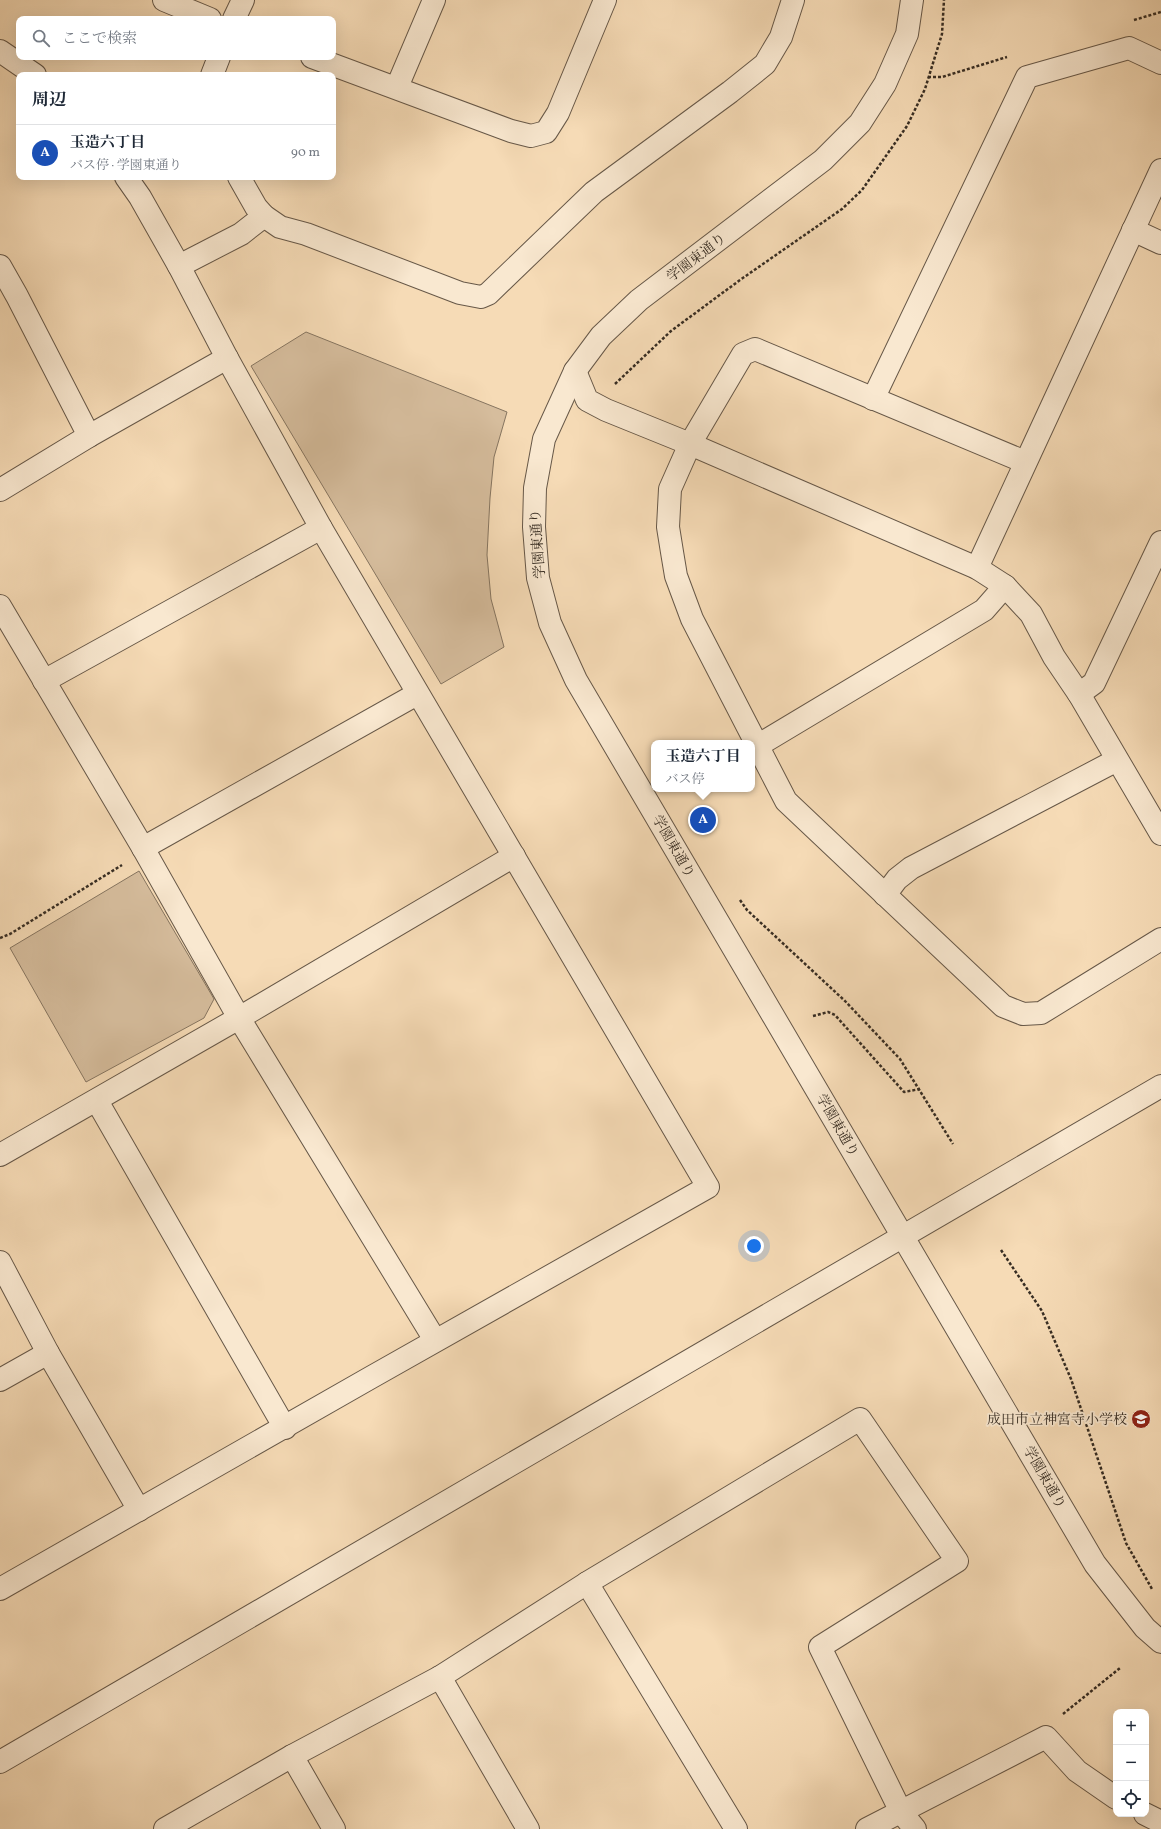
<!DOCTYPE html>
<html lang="ja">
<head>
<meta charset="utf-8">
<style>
	body { margin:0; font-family:Vollkorn,"Noto Serif JP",serif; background:#f6f6f7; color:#1f2937 }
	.controls { position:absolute; right:12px; bottom:12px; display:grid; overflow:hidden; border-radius:8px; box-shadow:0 4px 16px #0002 }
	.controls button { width:36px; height:36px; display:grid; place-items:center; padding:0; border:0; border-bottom:1px solid #e0e1e3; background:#fff; color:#1f2937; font:20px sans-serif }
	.you { position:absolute; left:754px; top:1246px; width:14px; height:14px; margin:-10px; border:3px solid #fff; border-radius:50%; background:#1a73e8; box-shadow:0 0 0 6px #1a73e833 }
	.badge { display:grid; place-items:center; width:26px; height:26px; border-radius:50%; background:#ea580c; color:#fff; font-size:13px; font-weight:700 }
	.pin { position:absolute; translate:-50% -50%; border:2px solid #fff; box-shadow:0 1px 4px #0006 }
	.popup { position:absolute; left:651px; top:740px; width:104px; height:52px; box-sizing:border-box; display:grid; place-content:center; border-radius:8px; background:#fff; filter:drop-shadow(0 1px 3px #0005); font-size:13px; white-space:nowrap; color:#747a83 }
	.popup b { font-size:15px; color:#1f2937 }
	.popup::after { content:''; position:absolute; left:50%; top:100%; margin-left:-8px; border:8px solid transparent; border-top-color:#fff }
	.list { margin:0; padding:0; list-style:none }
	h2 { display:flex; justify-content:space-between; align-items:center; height:52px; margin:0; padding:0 16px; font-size:17px }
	h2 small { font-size:13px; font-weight:400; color:#747a83 }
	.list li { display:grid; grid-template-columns:26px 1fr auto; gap:12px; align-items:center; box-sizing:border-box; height:56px; padding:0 16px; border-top:1px solid #e0e1e3 }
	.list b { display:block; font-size:15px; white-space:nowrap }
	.list p { margin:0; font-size:13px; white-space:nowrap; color:#747a83 }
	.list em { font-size:13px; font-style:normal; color:#747a83 }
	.icon { flex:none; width:22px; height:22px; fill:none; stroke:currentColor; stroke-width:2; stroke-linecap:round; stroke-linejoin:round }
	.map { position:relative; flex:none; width:1161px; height:1829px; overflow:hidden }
	.search { position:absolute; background:#fff; box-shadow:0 4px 16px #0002; left:16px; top:16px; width:320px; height:44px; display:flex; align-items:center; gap:10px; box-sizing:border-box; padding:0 14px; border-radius:8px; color:#747a83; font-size:15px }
	.panel { position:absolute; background:#fff; box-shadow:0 4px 16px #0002; left:16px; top:72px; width:320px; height:108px; border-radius:8px }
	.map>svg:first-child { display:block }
	.green { fill:#d6bd9d; stroke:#867560 }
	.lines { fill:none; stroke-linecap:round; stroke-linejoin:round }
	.minor-casing { stroke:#675848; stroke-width:24 }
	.path { stroke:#372d23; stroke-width:2.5; stroke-dasharray:3 2; stroke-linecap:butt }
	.minor { stroke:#f9e8d0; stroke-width:22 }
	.labels { text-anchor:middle; stroke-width:3.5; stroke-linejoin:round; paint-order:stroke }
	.street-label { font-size:14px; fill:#372d23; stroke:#f9e8d0 }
	.poi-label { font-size:14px; fill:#372d23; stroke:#f9e8d0; text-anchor:end }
</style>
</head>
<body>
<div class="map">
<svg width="1161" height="1829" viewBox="0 0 1161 1829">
	<rect width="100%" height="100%" fill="#f6dbb6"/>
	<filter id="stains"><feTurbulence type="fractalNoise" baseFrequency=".005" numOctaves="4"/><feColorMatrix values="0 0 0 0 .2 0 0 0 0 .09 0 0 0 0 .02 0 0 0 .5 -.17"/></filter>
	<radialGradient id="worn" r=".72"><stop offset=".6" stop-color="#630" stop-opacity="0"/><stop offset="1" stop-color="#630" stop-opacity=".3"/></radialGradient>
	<g class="green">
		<polygon points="306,332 507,412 494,457 490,498 487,555 491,599 504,647 441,684 251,366"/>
		<polygon points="139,871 214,999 204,1018 86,1082 10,948"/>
	</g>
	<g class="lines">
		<defs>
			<g id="minor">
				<polyline points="164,0 210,19"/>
				<polyline points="912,0 907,34 885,84 860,123 823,160 639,300 601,336 575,371 544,439 535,488 534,527 538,578 550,623 576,680 1095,1564 1145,1628 1161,1642"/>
				<polyline points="234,19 243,0"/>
				<polyline points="0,51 35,75"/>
				<polyline points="312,57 511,131 531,136 546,132 558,113 605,0"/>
				<polyline points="212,75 219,57"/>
				<polyline points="397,87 434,0"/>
				<polyline points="239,177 256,207 264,216 280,227 306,234 460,293 481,297 488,294 594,192 730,92 765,64 781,37 793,0"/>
				<polyline points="1133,230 1161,243"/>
				<polyline points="0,266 17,296 89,436"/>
				<polyline points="179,266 241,234 264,216"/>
				<polyline points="575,371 587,400 606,410 690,444 977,568 1005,586 1031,614 1054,657 1079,694 1161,834"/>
				<polyline points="873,399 1027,77 1129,48 1161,63"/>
				<polyline points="1025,462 755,349 743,354 690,444 670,489 668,527 672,552 676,576 692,619 786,801 1003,1006 1023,1014 1041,1013 1161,939"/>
				<polyline points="0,490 89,436 227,358"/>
				<polyline points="977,568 1161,170"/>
				<polyline points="0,606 143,848 239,1018 435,1340"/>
				<polyline points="44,681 321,528"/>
				<polyline points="1079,694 1094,683 1161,542"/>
				<polyline points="757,746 984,610 1005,586"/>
				<polyline points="143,848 417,694"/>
				<polyline points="885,895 897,879 911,868 1117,760"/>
				<polyline points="97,1101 285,1428"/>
				<polyline points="0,1155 239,1018 514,856"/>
				<polyline points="0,1262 48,1353 139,1510"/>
				<polyline points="0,1380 48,1353"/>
				<polyline points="587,1583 736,1829"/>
				<path d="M0 1589C236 1454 471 1320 708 1187L321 528 227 358 179 266 140 197 126 177"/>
				<polyline points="440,1677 528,1829"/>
				<polyline points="292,1756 334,1829"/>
				<polyline points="0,1762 1161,1086"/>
				<polyline points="1145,1814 1161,1822"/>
				<polyline points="165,1829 292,1756 440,1677 587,1583 860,1419 957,1561 820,1647 901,1812 915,1829"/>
				<polyline points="867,1829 1046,1737 1077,1771 1116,1798"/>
			</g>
		</defs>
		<use href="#minor" class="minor-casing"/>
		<g class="path">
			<polyline points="1134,20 1161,12"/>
			<polyline points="928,77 942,77 1007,57"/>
			<polyline points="615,384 671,331 740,280 842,209 862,190 907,126 925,89 942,34 944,0"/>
			<polyline points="740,900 747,910 845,1001 900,1059 953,1144"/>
			<polyline points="0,938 10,934 122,865"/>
			<polyline points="813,1016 828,1012 835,1015 904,1092 920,1089"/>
			<polyline points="1001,1250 1042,1311 1071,1379 1126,1543 1152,1589"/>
			<polyline points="1063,1714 1120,1668"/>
		</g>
		<use href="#minor" class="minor"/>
	</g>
	<defs>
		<symbol id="school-disc" viewBox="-11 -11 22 22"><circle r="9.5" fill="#8f2418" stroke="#f9e8d0"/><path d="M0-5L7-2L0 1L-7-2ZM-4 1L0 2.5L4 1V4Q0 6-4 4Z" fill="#fff"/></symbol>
	</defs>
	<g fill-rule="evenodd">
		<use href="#school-disc" x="1130" y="1408" width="22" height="22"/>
	</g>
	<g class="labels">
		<g class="street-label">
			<text transform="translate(696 257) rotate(-37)" y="5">学園東通り</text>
			<text transform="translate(537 544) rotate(-94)" y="5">学園東通り</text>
			<text transform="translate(674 846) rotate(60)" y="5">学園東通り</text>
			<text transform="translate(838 1125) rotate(60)" y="5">学園東通り</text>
			<text transform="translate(1045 1477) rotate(60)" y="5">学園東通り</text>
		</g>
		<g class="poi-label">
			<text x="1127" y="1424">成田市立神宮寺小学校</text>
		</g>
	</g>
	<rect width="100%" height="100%" filter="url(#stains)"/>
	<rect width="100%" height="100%" fill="url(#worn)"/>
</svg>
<div class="controls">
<button>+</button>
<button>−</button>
<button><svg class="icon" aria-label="locate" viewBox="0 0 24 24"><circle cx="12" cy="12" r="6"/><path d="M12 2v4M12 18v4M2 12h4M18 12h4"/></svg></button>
</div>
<div class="you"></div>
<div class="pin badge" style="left:703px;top:820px;background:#1a4fb4">A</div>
<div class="popup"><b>玉造六丁目</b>バス停</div>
<div class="search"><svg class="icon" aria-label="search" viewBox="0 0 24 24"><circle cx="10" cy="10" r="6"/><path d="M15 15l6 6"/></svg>ここで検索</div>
<section class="panel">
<h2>周辺<small></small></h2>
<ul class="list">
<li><span class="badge" style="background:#1a4fb4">A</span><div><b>玉造六丁目</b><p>バス停 · 学園東通り</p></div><em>90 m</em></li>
</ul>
</section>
</div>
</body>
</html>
